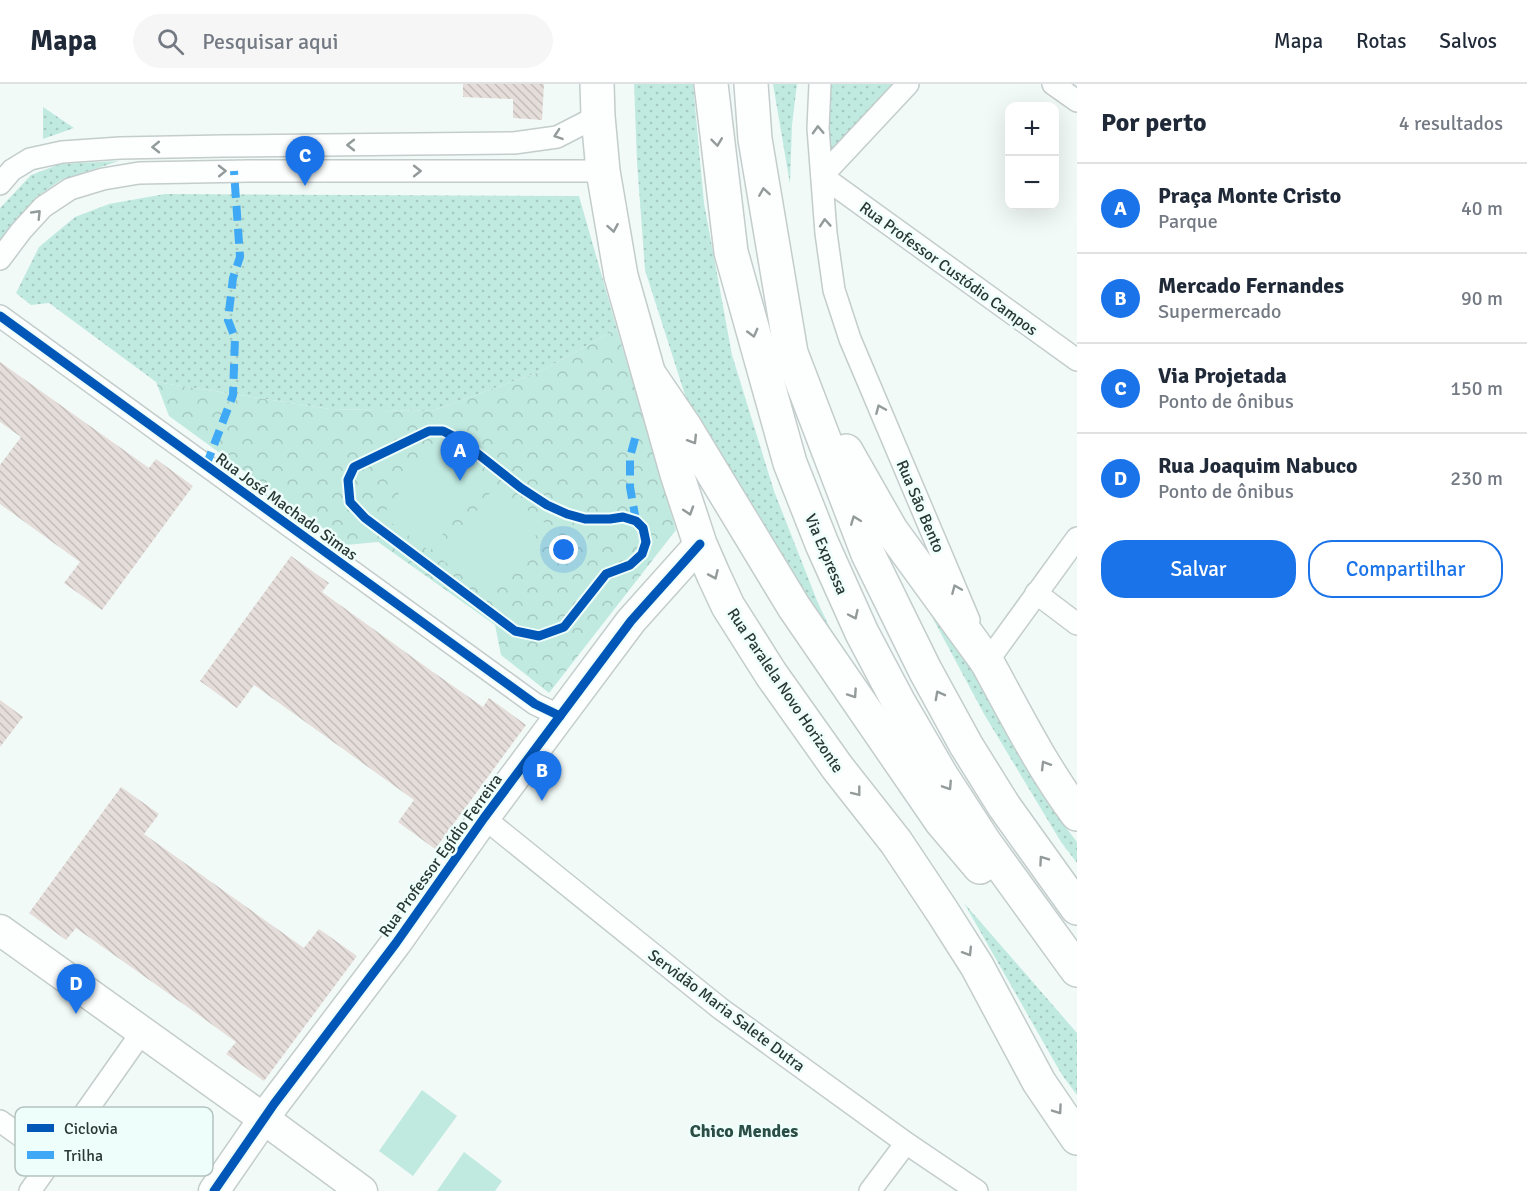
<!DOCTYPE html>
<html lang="pt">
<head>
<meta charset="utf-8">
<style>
	body { margin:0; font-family:Signika,sans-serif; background:#f6f6f7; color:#1f2937 }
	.controls { position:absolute; right:18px; top:18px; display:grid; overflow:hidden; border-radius:12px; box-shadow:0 6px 24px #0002 }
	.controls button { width:54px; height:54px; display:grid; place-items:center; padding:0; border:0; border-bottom:2px solid #e0e1e3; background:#fff; color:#1f2937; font:30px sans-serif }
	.you { position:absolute; left:564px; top:466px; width:21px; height:21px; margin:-15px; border:4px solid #fff; border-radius:50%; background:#1a73e8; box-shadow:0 0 0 9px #1a73e833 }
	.badge { display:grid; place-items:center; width:39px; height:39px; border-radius:50%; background:#1a73e8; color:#fff; font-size:20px; font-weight:700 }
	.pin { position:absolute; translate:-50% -50px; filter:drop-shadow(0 2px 3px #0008) }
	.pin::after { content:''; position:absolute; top:32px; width:21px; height:18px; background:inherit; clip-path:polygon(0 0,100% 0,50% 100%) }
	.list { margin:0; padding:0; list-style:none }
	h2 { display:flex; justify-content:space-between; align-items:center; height:78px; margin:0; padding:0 24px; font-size:26px }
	h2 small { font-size:20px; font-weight:400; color:#747a83 }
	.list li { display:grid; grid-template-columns:39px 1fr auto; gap:18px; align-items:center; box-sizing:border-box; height:90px; padding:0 24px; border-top:2px solid #e0e1e3 }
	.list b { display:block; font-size:22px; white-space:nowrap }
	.list p { margin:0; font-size:20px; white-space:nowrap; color:#747a83 }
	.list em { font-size:20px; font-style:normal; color:#747a83 }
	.actions { display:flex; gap:12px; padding:18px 24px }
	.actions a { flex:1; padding:14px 0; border:2px solid #1a73e8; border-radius:24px; text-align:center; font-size:21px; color:#1a73e8 }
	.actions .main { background:#1a73e8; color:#fff }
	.icon { flex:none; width:33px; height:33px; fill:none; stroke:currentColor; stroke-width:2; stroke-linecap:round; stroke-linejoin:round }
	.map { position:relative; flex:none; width:1077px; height:1107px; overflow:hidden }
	header { display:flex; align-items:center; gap:36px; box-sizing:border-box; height:84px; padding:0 30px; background:#fff; border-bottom:2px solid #e0e1e3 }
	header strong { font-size:28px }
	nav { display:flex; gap:33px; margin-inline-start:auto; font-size:21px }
	.search { width:420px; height:54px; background:#f6f6f7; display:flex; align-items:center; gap:15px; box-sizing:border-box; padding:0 21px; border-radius:33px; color:#747a83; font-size:22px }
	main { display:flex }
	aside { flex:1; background:#fff }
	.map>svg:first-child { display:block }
	.grass { fill:url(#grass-dots) }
	.park { fill:url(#park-crowns) }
	.pitch { fill:#c0eae0 }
	.building { fill:url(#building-back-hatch) }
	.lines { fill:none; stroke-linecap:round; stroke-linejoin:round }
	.street-casing { stroke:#c3cdcb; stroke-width:24 }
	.secondary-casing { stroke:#c3cdcb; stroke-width:33 }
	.primary-casing { stroke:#c3cdcb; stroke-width:36 }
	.highway-casing { stroke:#c3cdcb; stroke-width:36 }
	.street { stroke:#fdfefe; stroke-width:21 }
	.secondary { stroke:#fdfefe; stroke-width:30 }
	.primary { stroke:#fdfefe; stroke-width:33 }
	.highway { stroke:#fdfefe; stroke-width:33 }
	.quiet { stroke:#3fa9f5; stroke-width:8; stroke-dasharray:15 8; stroke-linecap:butt }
	.cycleway-casing { stroke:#eefefa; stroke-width:13 }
	.cycleway { stroke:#0057b8; stroke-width:9 }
	.oneway { stroke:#939b9a }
	.labels { text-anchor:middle; stroke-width:5; stroke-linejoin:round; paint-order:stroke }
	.street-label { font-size:16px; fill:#293835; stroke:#eefefa }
	.neighbourhood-label { font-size:18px; font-weight:bold; fill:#2a4d46; stroke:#eefefa }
	.key { fill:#eefefa; stroke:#b3c3bf; stroke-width:1.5 }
	.key-label { font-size:16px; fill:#293835 }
</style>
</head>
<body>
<header>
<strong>Mapa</strong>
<div class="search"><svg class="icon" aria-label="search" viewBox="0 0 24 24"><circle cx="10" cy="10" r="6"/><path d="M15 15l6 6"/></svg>Pesquisar aqui</div>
<nav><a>Mapa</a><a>Rotas</a><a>Salvos</a></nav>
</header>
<main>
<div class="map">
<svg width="1077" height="1107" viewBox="0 0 1077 1107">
	<defs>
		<pattern id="grass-dots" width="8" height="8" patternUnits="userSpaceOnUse" patternTransform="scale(1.5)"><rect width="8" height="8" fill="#c0eae0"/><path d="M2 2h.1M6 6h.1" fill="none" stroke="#a5c9c1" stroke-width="1.8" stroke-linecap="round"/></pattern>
		<pattern id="park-crowns" width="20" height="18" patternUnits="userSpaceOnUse" patternTransform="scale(1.5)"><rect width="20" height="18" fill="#c0eae0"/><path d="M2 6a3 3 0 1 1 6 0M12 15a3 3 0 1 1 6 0" fill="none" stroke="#a5c9c1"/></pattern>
		<pattern id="building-back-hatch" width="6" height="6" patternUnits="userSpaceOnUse" patternTransform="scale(1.5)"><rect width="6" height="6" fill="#e5ddd9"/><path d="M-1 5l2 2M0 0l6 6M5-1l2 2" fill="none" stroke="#c4bebb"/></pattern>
	</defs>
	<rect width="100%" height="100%" fill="#f2faf8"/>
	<g class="grass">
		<polygon points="634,0 693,0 704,119 732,271 774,407 818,519 842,569 692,333 645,186 637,78"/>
		<polygon points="773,0 797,0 792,41 790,100"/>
		<polygon points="831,0 892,0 831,70 824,35"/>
		<polygon points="43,23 74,44 43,55"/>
		<polygon points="119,77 61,96 35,114 0,161 0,124 31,91 60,80"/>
		<polygon points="165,110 579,112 617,245 539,288 432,327 330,325 156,298 49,219 31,221 16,209 39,163 75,133 109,120"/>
		<polygon points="916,503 985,606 1054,728 1077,758 1077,779 1061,758 984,630"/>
		<polygon points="964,819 1077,949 1077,1011 1062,991"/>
	</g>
	<polygon class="park" points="617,245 676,446 549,609 501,571 495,541 378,458 346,461 169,332 156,298 330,325 432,327 539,288"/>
	<g class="pitch">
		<polygon points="434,362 482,398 430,467 382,432"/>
		<polygon points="495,402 545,439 490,512 441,475"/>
		<polygon points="422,1006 457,1032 413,1092 379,1067"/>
		<polygon points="464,1068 502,1097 495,1107 437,1107"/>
	</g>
	<g class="building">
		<polygon points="463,0 544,0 542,36 513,34 513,15 463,13"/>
		<polygon points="0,278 149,384 156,375 193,402 102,526 64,499 80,478 0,420 0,381 21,353 0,338"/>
		<polygon points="291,472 329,499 322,508 433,588 483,623 489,614 526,641 435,765 398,738 414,716 254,601 237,624 200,597"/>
		<polygon points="0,616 23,633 0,663"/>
		<polygon points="121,703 159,730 144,750 304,864 319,845 357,872 264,997 226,970 236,958 203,934 76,844 66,856 29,829"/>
	</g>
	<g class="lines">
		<defs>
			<g id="street">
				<polyline points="820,0 818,44 826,149 834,206 850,255 969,536"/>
				<polyline points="1053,0 1077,17"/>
				<polyline points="822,92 1077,276"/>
				<polyline points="822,92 908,0"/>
				<polyline points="0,100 12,86 30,75 62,68 120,64 223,62 514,59 557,53 598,32"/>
				<polyline points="0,175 21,147 43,123 70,105 103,95 139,89 249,87 603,87"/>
				<polyline points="0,232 535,620 560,632"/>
				<polyline points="1036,509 1077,540"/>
				<polyline points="987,578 1077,454"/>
				<polyline points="484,734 721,925 906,1059 977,1107"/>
				<polyline points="0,1037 53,1075"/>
				<polyline points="30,1107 142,948"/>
				<polyline points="870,1107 906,1059"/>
			</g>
			<g id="secondary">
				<polyline points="0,846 264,1035 362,1107"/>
				<polyline points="214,1107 274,1020 396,859 484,734 560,632 631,537 700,460"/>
			</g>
			<g id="primary">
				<polyline points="597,0 598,32 603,87 621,192 677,390 700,460 714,492 728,522 771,590 837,683 896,758 942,827 977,882 1039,998 1077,1054"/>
				<path d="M987 578C1015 629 1042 683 1077 730"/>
			</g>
			<g id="highway">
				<polyline points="711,0 731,168 790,379 822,460 862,549 898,617 941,691 985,759 1077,886"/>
				<polyline points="751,0 755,55 791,269 868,470 925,586 966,661 1004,722 1077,824"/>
				<polyline points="649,290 685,343 794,523 941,737 980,783"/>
				<polyline points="846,367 891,446 987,578"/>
			</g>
		</defs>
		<use href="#street" class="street-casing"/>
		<use href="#secondary" class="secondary-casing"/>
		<use href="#primary" class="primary-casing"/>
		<use href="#highway" class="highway-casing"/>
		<use href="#street" class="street"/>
		<use href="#secondary" class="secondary"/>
		<use href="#primary" class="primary"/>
		<use href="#highway" class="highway"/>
		<g class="quiet">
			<polyline points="206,382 233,311 235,254 228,236 233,194 240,173 234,87"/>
			<polyline points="636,437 630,403 630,373 636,351"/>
		</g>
		<defs>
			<g id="cycleway">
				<polyline points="0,232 535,620 560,632"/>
				<polygon points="429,347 443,347 459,355 521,404 547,421 567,430 585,435 610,435 623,433 636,437 643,444 646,458 642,470 630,481 606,490 564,543 539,552 515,547 365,434 350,418 348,396 354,383"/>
				<polyline points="214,1107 274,1020 396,859 484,734 560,632 631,537 700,460"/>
			</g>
		</defs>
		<use href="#cycleway" class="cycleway-casing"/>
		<use href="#cycleway" class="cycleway"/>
	</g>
	<defs><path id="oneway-chevron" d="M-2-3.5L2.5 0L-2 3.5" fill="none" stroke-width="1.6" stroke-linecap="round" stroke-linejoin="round" transform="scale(1.5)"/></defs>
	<g class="oneway">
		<use href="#oneway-chevron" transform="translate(818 46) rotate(-92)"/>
		<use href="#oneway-chevron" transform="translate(558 51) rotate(161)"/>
		<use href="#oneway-chevron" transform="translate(717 58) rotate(83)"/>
		<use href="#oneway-chevron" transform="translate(351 61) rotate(180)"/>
		<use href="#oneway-chevron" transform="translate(156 63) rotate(179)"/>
		<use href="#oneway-chevron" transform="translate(222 87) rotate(-1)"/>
		<use href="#oneway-chevron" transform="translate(417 87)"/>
		<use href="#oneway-chevron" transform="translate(764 108) rotate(-99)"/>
		<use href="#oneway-chevron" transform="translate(37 130) rotate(-46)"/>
		<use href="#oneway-chevron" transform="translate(825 139) rotate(-94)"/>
		<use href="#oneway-chevron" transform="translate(613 144) rotate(80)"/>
		<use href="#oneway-chevron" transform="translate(753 249) rotate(75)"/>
		<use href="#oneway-chevron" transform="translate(880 325) rotate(-113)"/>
		<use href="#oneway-chevron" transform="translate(693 356) rotate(58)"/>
		<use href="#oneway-chevron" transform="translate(689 427) rotate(72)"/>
		<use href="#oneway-chevron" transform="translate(855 436) rotate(-111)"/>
		<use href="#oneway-chevron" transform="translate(714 491) rotate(66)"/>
		<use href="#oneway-chevron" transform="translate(956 505) rotate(-113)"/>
		<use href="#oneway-chevron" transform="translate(854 531) rotate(65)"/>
		<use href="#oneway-chevron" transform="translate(853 610) rotate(56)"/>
		<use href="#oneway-chevron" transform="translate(939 611) rotate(-118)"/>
		<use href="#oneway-chevron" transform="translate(1045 681) rotate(-121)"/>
		<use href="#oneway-chevron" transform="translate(948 702) rotate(57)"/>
		<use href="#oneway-chevron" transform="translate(857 708) rotate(52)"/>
		<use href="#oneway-chevron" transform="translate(1043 776) rotate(-125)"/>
		<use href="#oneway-chevron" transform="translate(968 868) rotate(58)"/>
		<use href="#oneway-chevron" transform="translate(1058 1026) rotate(55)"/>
	</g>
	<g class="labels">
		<g class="street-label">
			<text transform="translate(949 184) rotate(36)" y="6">Rua Professor Custódio Campos</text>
			<text transform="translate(287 422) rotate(36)" y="6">Rua José Machado Simas</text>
			<text transform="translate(921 422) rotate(67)" y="6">Rua São Bento</text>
			<text transform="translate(827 470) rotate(67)" y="6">Via Expressa</text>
			<text transform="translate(786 606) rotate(56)" y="6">Rua Paralela Novo Horizonte</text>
			<text transform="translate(440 771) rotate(-54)" y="6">Rua Professor Egídio Ferreira</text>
			<text transform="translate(727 926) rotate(37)" y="6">Servidão Maria Salete Dutra</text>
		</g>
		<g class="neighbourhood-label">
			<text x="744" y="1053">Chico Mendes</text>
		</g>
	</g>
	<rect x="15" y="1023" width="198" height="69" rx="9" class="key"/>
	<rect x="27" y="1040" width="27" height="8" fill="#0057b8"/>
	<rect x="27" y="1067" width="27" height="8" fill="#3fa9f5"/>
	<g class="key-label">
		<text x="64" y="1050">Ciclovia</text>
		<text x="64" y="1077">Trilha</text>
	</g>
</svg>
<div class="controls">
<button>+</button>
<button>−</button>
</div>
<div class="you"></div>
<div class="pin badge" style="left:460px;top:397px">A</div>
<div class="pin badge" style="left:542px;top:717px">B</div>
<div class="pin badge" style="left:305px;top:102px">C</div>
<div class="pin badge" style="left:76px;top:930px">D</div>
</div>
<aside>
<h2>Por perto<small>4 resultados</small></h2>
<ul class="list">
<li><span class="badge">A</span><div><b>Praça Monte Cristo</b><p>Parque</p></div><em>40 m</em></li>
<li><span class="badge">B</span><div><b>Mercado Fernandes</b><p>Supermercado</p></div><em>90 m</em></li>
<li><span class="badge">C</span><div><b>Via Projetada</b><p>Ponto de ônibus</p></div><em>150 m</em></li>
<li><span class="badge">D</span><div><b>Rua Joaquim Nabuco</b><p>Ponto de ônibus</p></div><em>230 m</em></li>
</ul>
<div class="actions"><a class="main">Salvar</a><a>Compartilhar</a></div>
</aside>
</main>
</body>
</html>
